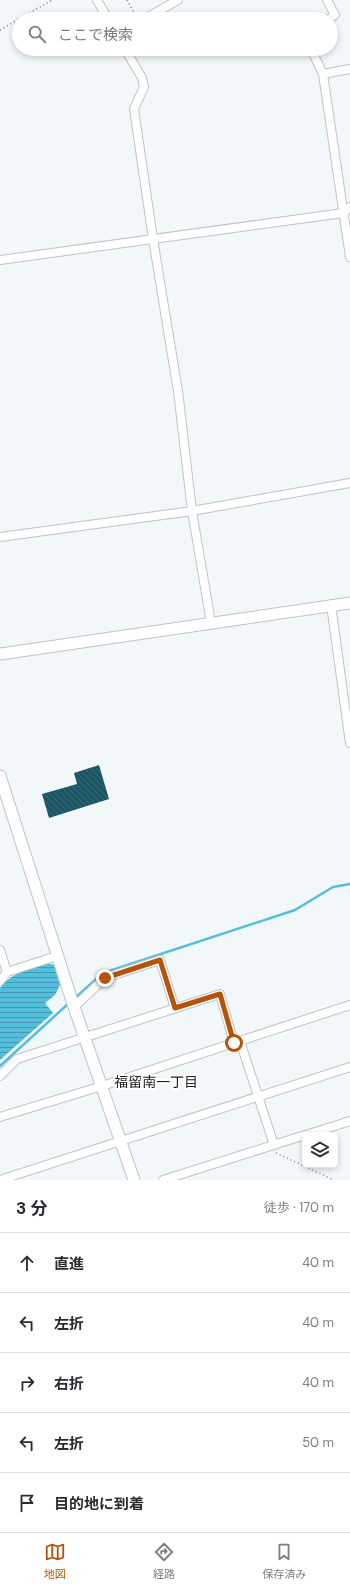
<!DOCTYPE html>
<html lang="ja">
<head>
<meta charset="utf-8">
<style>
	body { margin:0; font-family:"DM Sans","Noto Sans JP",sans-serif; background:#f7f7f7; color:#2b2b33 }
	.controls { position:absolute; right:12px; bottom:12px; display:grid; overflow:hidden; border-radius:6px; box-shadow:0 2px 6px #0003 }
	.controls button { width:36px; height:36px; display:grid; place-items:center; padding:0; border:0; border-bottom:1px solid #e1e1e2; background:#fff; color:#2b2b33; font:20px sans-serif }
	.stop { position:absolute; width:12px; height:12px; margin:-9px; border:3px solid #b45309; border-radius:50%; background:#fff }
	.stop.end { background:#b45309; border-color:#fff; box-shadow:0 1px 4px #0008 }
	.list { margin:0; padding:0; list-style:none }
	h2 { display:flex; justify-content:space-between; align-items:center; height:52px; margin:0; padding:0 16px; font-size:17px }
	h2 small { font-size:13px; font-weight:400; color:#7c7c81 }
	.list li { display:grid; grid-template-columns:26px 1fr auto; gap:12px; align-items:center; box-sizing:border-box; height:60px; padding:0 16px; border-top:1px solid #e1e1e2 }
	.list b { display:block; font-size:15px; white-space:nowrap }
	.list em { font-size:13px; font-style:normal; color:#7c7c81 }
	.icon { flex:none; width:22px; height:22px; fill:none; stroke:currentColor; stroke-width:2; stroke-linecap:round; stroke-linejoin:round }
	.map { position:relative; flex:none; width:350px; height:1180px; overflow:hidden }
	.search { position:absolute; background:#fff; box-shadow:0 2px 6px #0003; left:12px; right:12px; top:12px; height:44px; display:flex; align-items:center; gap:10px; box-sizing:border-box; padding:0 14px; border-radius:22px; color:#7c7c81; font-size:15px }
	.sheet { height:352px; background:#fff }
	nav { display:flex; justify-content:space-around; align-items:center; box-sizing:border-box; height:56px; border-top:1px solid #e1e1e2; background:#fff; font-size:11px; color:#7c7c81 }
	nav a { display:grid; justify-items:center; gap:2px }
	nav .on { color:#b45309 }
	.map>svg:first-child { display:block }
	.water { fill:url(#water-rules) }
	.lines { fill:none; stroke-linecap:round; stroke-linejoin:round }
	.stream { stroke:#54bedd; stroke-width:2.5 }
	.building { fill:url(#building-back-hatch) }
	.minor-casing { stroke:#bfc3c5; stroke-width:10 }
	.tertiary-casing { stroke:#bfc3c5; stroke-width:13 }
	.path { stroke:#7f8283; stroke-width:1.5; stroke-dasharray:1 3; stroke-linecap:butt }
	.minor { stroke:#fff; stroke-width:8 }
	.tertiary { stroke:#fff; stroke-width:11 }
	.route { stroke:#b45309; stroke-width:5 }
	.labels { text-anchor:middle; stroke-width:4; stroke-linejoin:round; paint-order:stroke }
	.neighbourhood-label { font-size:14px; fill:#202222; stroke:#fff }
</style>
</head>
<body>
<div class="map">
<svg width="350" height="1180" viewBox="0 0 350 1180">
	<defs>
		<pattern id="water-rules" width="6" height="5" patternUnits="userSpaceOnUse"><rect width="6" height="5" fill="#54bedd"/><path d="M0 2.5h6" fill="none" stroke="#459ab3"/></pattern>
		<pattern id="building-back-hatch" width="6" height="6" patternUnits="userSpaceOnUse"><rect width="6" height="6" fill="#1c5565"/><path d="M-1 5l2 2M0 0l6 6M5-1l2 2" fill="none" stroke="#3c6a77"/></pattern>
	</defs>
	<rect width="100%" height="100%" fill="#f2f7f9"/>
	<path class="water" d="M48 963 54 965 60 985 55 995 45 1003 53 1013 0 1060V988C12 972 30 969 48 963Z"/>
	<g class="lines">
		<g class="stream">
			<polyline points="74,999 103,973 295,910 333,887 350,884"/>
			<polyline points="0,1066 69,1003"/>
		</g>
	</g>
	<polygon class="building" points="99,765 109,799 49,818 42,794 77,784 74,773"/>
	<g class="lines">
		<defs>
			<g id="minor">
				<polyline points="97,0 108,19"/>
				<polyline points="327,0 335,15 329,19"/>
				<polyline points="144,19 178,0"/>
				<polyline points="125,49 142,78 144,87 134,109 153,239 178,391 192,511 211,623"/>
				<polyline points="311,49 323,74 350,257"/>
				<polyline points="323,74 350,69"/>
				<polyline points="0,260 343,213 350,207"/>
				<polyline points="0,537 192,511 350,483"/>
				<polyline points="331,605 350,743"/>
				<polyline points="0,950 7,972"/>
				<polyline points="0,981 7,972 57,956"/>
				<polyline points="74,1007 105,978 160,960 175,1008"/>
				<polyline points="240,1041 274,1145"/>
				<polyline points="0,1076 17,1059 220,994 234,1043"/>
				<polyline points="0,1117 102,1086 350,1005"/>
				<polyline points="306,1135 350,1121"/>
				<polyline points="0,1180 350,1067"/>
				<polyline points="163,1180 305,1135"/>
			</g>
			<g id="tertiary">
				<polyline points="0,654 350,603"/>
				<polyline points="0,776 73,1004 134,1180"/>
			</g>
		</defs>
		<use href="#minor" class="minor-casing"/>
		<use href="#tertiary" class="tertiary-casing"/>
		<g class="path">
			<polyline points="127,0 136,16"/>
			<polyline points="19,19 52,0"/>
			<polyline points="0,30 19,19"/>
			<polyline points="276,1153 334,1180"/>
		</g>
		<use href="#minor" class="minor"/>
		<use href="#tertiary" class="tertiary"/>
	</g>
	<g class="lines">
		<polyline class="route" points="105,978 160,960 175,1008 220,994 234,1043"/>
	</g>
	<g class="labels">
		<g class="neighbourhood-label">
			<text x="156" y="1087">福留南一丁目</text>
		</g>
	</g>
</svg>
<div class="controls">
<button><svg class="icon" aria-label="layers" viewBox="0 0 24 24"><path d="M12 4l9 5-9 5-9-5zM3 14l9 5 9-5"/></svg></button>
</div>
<div class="stop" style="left:234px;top:1043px"></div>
<div class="stop end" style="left:105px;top:978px"></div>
<div class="search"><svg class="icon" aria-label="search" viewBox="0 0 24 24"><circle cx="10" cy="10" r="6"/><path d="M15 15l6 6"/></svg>ここで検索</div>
</div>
<section class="sheet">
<h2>3 分<small>徒歩 · 170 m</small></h2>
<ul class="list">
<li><svg class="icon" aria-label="ahead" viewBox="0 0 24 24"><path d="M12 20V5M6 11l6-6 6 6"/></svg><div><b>直進</b></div><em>40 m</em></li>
<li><svg class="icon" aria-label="left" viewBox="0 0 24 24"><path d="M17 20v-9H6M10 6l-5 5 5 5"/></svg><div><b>左折</b></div><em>40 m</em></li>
<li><svg class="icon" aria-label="right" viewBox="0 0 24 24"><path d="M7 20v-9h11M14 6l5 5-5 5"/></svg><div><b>右折</b></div><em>40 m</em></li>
<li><svg class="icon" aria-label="left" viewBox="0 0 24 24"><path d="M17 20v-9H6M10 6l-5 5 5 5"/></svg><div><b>左折</b></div><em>50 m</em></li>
<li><svg class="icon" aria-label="arrive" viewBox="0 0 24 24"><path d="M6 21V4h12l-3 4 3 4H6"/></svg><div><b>目的地に到着</b></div></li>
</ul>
</section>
<nav>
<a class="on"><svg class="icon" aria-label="map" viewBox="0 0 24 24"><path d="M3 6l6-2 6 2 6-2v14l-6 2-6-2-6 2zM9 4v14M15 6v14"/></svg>地図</a>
<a><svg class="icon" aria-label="directions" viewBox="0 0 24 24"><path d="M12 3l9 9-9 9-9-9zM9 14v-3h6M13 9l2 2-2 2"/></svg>経路</a>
<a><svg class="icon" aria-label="saved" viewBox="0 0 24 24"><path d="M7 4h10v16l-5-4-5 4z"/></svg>保存済み</a>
</nav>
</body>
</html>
